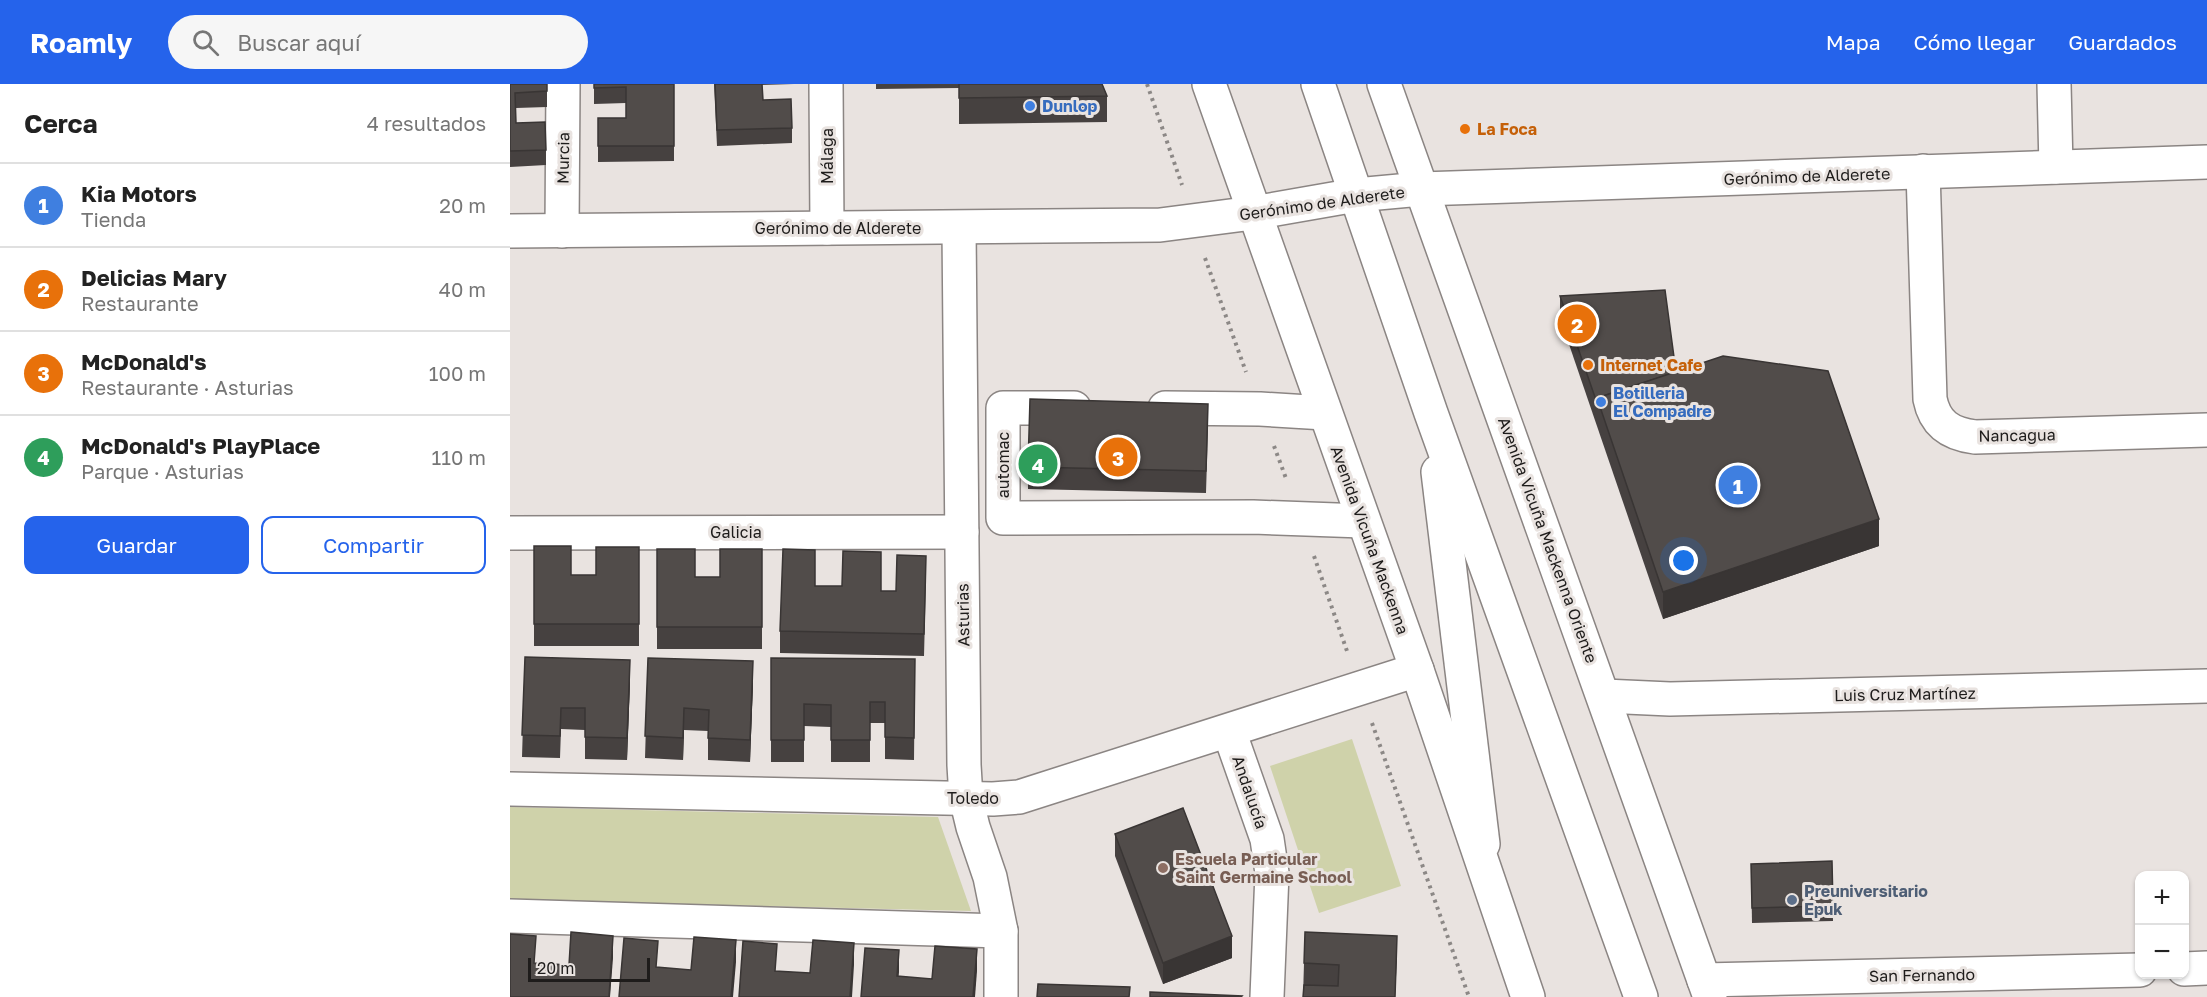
<!DOCTYPE html>
<html lang="es">
<head>
<meta charset="utf-8">
<style>
	body { margin:0; font-family:"Golos Text",sans-serif; background:#f6f6f6; color:#222 }
	.controls { position:absolute; right:18px; bottom:18px; display:grid; overflow:hidden; border-radius:12px; box-shadow:0 2px 4px #0004 }
	.controls button { width:54px; height:54px; display:grid; place-items:center; padding:0; border:0; border-bottom:2px solid #e0e0e0; background:#fff; color:#222; font:30px sans-serif }
	.scale { position:absolute; left:18px; bottom:15px; width:122px; box-sizing:border-box; padding-left:6px; border:3px solid #1e1c1b; border-top:0; font-size:16px; line-height:21px; white-space:nowrap; color:#1e1c1b; -webkit-text-stroke:4px #e9e3e0; paint-order:stroke }
	.you { position:absolute; left:1174px; top:477px; width:21px; height:21px; margin:-15px; border:4px solid #fff; border-radius:50%; background:#1a73e8; box-shadow:0 0 0 9px #1a73e833 }
	.badge { display:grid; place-items:center; width:39px; height:39px; border-radius:50%; background:#2563eb; color:#fff; font-size:20px; font-weight:700 }
	.pin { position:absolute; translate:-50% -50%; border:3px solid #fff; box-shadow:0 2px 6px #0006 }
	.list { margin:0; padding:0; list-style:none }
	h2 { display:flex; justify-content:space-between; align-items:center; height:78px; margin:0; padding:0 24px; font-size:26px }
	h2 small { font-size:20px; font-weight:400; color:#767676 }
	.list li { display:grid; grid-template-columns:39px 1fr auto; gap:18px; align-items:center; box-sizing:border-box; height:84px; padding:0 24px; border-top:2px solid #e0e0e0 }
	.list b { display:block; font-size:22px; white-space:nowrap }
	.list p { margin:0; font-size:20px; white-space:nowrap; color:#767676 }
	.list em { font-size:20px; font-style:normal; color:#767676 }
	.actions { display:flex; gap:12px; padding:18px 24px }
	.actions a { flex:1; padding:14px 0; border:2px solid #2563eb; border-radius:12px; text-align:center; font-size:21px; color:#2563eb }
	.actions .main { background:#2563eb; color:#fff }
	.icon { flex:none; width:33px; height:33px; fill:none; stroke:currentColor; stroke-width:2; stroke-linecap:round; stroke-linejoin:round }
	.map { position:relative; flex:none; width:1697px; height:913px; overflow:hidden }
	header { display:flex; align-items:center; gap:36px; box-sizing:border-box; height:84px; padding:0 30px; background:#2563eb; color:#fff }
	header strong { font-size:28px }
	nav { display:flex; gap:33px; margin-inline-start:auto; font-size:21px }
	.search { width:420px; height:54px; background:#f6f6f6; display:flex; align-items:center; gap:15px; box-sizing:border-box; padding:0 21px; border-radius:33px; color:#767676; font-size:22px }
	main { display:flex }
	aside { flex:1; background:#fff }
	.map>svg:first-child { display:block }
	.green { fill:#cfd2aa }
	.lines { fill:none; stroke-linecap:round; stroke-linejoin:round }
	.minor-casing { stroke:#8b8583; stroke-width:36 }
	.major-casing { stroke:#8b8583; stroke-width:36 }
	.path { stroke:#8c8886; stroke-width:4; stroke-dasharray:3 4.5; stroke-linecap:butt }
	.minor { stroke:#fff; stroke-width:33 }
	.major { stroke:#fff; stroke-width:33 }
	.wall { fill:#464140 }
	.shaded-wall { fill:#393534 }
	.building { fill:#514c4a; stroke:#393534; stroke-width:1.5 }
	.shop-dot { fill:#3f7fe0; stroke:#e9e3e0; stroke-width:2 }
	.food-dot { fill:#e8710a; stroke:#e9e3e0; stroke-width:2 }
	.education-dot { fill:#8d6e63; stroke:#e9e3e0; stroke-width:2 }
	.service-dot { fill:#5c6f8a; stroke:#e9e3e0; stroke-width:2 }
	.labels { text-anchor:middle; stroke-width:6; stroke-linejoin:round; paint-order:stroke }
	.shop-label { font-size:16px; font-weight:bold; fill:#366cbe; stroke:#e9e3e0; text-anchor:start }
	.food-label { font-size:16px; font-weight:bold; fill:#c56008; stroke:#e9e3e0; text-anchor:start }
	.street-label { font-size:16px; fill:#1e1c1b; stroke:#e9e3e0 }
	.education-label { font-size:16px; font-weight:bold; fill:#785e54; stroke:#e9e3e0; text-anchor:start }
	.service-label { font-size:16px; font-weight:bold; fill:#4e5e75; stroke:#e9e3e0; text-anchor:start }
</style>
</head>
<body>
<header>
<strong>Roamly</strong>
<div class="search"><svg class="icon" aria-label="search" viewBox="0 0 24 24"><circle cx="10" cy="10" r="6"/><path d="M15 15l6 6"/></svg>Buscar aquí</div>
<nav><a>Mapa</a><a>Cómo llegar</a><a>Guardados</a></nav>
</header>
<main>
<aside>
<h2>Cerca<small>4 resultados</small></h2>
<ul class="list">
<li><span class="badge" style="background:#3f7fe0">1</span><div><b>Kia Motors</b><p>Tienda</p></div><em>20 m</em></li>
<li><span class="badge" style="background:#e8710a">2</span><div><b>Delicias Mary</b><p>Restaurante</p></div><em>40 m</em></li>
<li><span class="badge" style="background:#e8710a">3</span><div><b>McDonald's</b><p>Restaurante · Asturias</p></div><em>100 m</em></li>
<li><span class="badge" style="background:#2e9e5b">4</span><div><b>McDonald's PlayPlace</b><p>Parque · Asturias</p></div><em>110 m</em></li>
</ul>
<div class="actions"><a class="main">Guardar</a><a>Compartir</a></div>
</aside>
<div class="map">
<svg width="1697" height="913" viewBox="0 0 1697 913">
	<rect width="100%" height="100%" fill="#e9e3e0"/>
	<g class="green">
		<polygon points="842,655 891,802 809,829 760,682"/>
		<polygon points="0,723 428,733 461,827 0,816"/>
	</g>
	<g class="lines">
		<defs>
			<g id="minor">
				<polyline points="316,0 317,144"/>
				<polyline points="808,0 921,329 1131,913"/>
				<polyline points="1544,0 1546,83"/>
				<path d="M1413 87 1420 315C1425 340 1440 350 1465 353L1697 346"/>
				<polyline points="449,144 454,681 456,714 463,743 480,793 491,847 491,913"/>
				<polyline points="52,147 53,0"/>
				<polyline points="564,324 493,324 493,434 743,433 853,437"/>
				<polyline points="655,324 750,325 815,329"/>
				<polyline points="928,388 973,760"/>
				<polyline points="0,449 452,448"/>
				<polyline points="1094,612 1160,615 1697,602"/>
				<polyline points="719,647 757,755 762,789 757,913"/>
				<polyline points="0,705 483,715 509,713 907,586"/>
				<polyline points="0,832 491,847"/>
				<polyline points="1674,885 1697,884"/>
				<polyline points="1194,896 1630,886"/>
			</g>
			<g id="major">
				<polyline points="699,0 907,586 1018,913"/>
				<polyline points="874,0 1200,913"/>
				<polyline points="0,147 650,141 743,129 846,111 911,105 1697,78"/>
			</g>
		</defs>
		<use href="#minor" class="minor-casing"/>
		<use href="#major" class="major-casing"/>
		<g class="path">
			<polyline points="637,0 672,101"/>
			<polyline points="695,174 736,288"/>
			<polyline points="764,362 777,397"/>
			<polyline points="804,472 838,570"/>
			<polyline points="862,639 959,913"/>
		</g>
		<use href="#minor" class="minor"/>
		<use href="#major" class="major"/>
	</g>
	<g class="wall">
		<polygon points="0,0 37,0 37,23 6,24 6,39 36,66 36,81 0,83"/>
		<polygon points="84,0 164,0 164,77 88,78 88,34 116,34 116,19 84,20"/>
		<polygon points="204,0 284,0 252,1 253,16 282,44 282,59 207,62"/>
		<polygon points="366,0 592,0 597,12 597,38 449,40 449,4 366,5"/>
		<polygon points="1050,212 1166,288 1369,462 1153,535 1050,234"/>
		<polygon points="698,342 696,409 518,405 518,383"/>
		<polygon points="24,462 61,491 86,491 129,463 129,562 24,562"/>
		<polygon points="147,465 185,493 210,493 252,465 252,565 147,565"/>
		<polygon points="416,494 414,572 270,569 270,547 305,502 371,507 386,507"/>
		<polygon points="15,573 120,598 117,676 75,675 75,646 51,645 50,674 12,673"/>
		<polygon points="138,574 243,599 240,678 198,676 198,647 174,646 173,676 135,674"/>
		<polygon points="261,574 405,575 404,676 375,675 375,639 360,639 360,678 321,678 321,643 294,642 294,678 261,678"/>
		<polygon points="605,750 722,874 653,900 605,772"/>
		<polygon points="1322,777 1323,837 1242,839 1241,780"/>
		<polygon points="887,874 885,913 793,913 794,879"/>
	</g>
	<g class="shaded-wall">
		<polygon points="1369,435 1369,462 1153,535 1153,508"/>
		<polygon points="120,576 120,598 117,676 117,654"/>
		<polygon points="243,577 243,599 240,678 240,656"/>
		<polygon points="174,624 174,646 173,676 173,654"/>
		<polygon points="103,852 103,874 100,913 99,913"/>
		<polygon points="722,852 722,874 653,900 653,879"/>
		<polygon points="226,856 226,878 223,913 221,913"/>
		<polygon points="344,859 344,881 342,913 340,913"/>
		<polygon points="467,865 467,887 465,913 463,913"/>
		<polygon points="389,866 389,888 387,913 387,892"/>
	</g>
	<g class="building">
		<polygon points="0,0 37,0 37,7 5,9 6,39 35,38 36,66 0,67"/>
		<polygon points="84,0 164,0 164,62 88,62 88,34 116,34 116,3 84,4"/>
		<polygon points="205,0 252,0 253,16 281,15 282,44 207,46"/>
		<polygon points="449,0 592,0 597,12 449,14"/>
		<polygon points="1155,206 1166,288 1087,314 1087,319 1050,212"/>
		<polygon points="1213,272 1318,287 1369,435 1153,508 1087,314"/>
		<polygon points="520,315 698,320 696,387 518,383"/>
		<polygon points="24,462 61,462 61,491 86,491 86,463 129,463 129,540 24,540"/>
		<polygon points="147,465 185,465 185,493 210,493 210,465 252,465 252,543 147,543"/>
		<polygon points="273,465 305,466 305,502 332,502 333,467 371,468 371,507 386,507 387,471 416,472 414,550 270,547"/>
		<polygon points="15,573 120,576 117,654 75,653 75,624 51,624 50,652 12,651"/>
		<polygon points="138,574 243,577 240,656 198,654 199,626 174,624 173,654 135,652"/>
		<polygon points="261,574 405,575 404,654 375,653 375,618 360,618 360,656 321,656 321,621 294,620 294,656 261,656"/>
		<polygon points="673,724 722,852 653,879 605,750"/>
		<polygon points="1322,777 1323,822 1242,824 1241,780"/>
		<polygon points="61,848 103,852 99,913 0,913 0,850 26,852 24,879 59,881"/>
		<polygon points="795,848 887,852 885,913 793,913 794,901 828,902 829,881 794,879"/>
		<polygon points="184,853 226,856 221,913 109,913 114,854 148,857 146,883 181,886"/>
		<polygon points="303,856 344,859 340,913 229,913 233,857 267,860 265,887 300,889"/>
		<polygon points="425,862 467,865 463,913 351,913 355,864 389,866 387,892 422,895"/>
		<polygon points="528,900 620,903 619,913 527,913"/>
		<polygon points="640,908 732,912 731,913 640,913"/>
	</g>
	<g class="shop-dot">
		<circle cx="520" cy="22" r="6"/>
		<circle cx="1091" cy="318" r="6"/>
	</g>
	<g class="food-dot">
		<circle cx="955" cy="45" r="6"/>
		<circle cx="1078" cy="281" r="6"/>
	</g>
	<circle class="education-dot" cx="653" cy="784" r="6"/>
	<circle class="service-dot" cx="1282" cy="816" r="6"/>
	<g class="labels">
		<g class="shop-label">
			<text x="532" y="28">Dunlop</text>
			<text x="1103" y="315">Botilleria<tspan x="1103" dy="18">El Compadre</tspan></text>
		</g>
		<g class="food-label">
			<text x="967" y="51">La Foca</text>
			<text x="1090" y="287">Internet Cafe</text>
		</g>
		<g class="street-label">
			<text transform="translate(317 72) rotate(-90)" y="6">Málaga</text>
			<text transform="translate(53 74) rotate(-89)" y="6">Murcia</text>
			<text transform="translate(1297 92) rotate(-2)" y="6">Gerónimo de Alderete</text>
			<text transform="translate(812 119) rotate(-8)" y="6">Gerónimo de Alderete</text>
			<text x="328" y="150">Gerónimo de Alderete</text>
			<text transform="translate(1507 351) rotate(-1)" y="6">Nancagua</text>
			<text transform="translate(493 381) rotate(-90)" y="6">automac</text>
			<text x="226" y="454">Galicia</text>
			<text transform="translate(860 456) rotate(70)" y="6">Avenida Vicuña Mackenna</text>
			<text transform="translate(1038 456) rotate(70)" y="6">Avenida Vicuña Mackenna Oriente</text>
			<text transform="translate(453 531) rotate(-91)" y="6">Asturias</text>
			<text transform="translate(1395 610) rotate(-1)" y="6">Luis Cruz Martínez</text>
			<text transform="translate(740 708) rotate(71)" y="6">Andalucía</text>
			<text x="463" y="720">Toledo</text>
			<text transform="translate(1412 891) rotate(-1)" y="6">San Fernando</text>
		</g>
		<g class="education-label">
			<text x="665" y="781">Escuela Particular<tspan x="665" dy="18">Saint Germaine School</tspan></text>
		</g>
		<g class="service-label">
			<text x="1294" y="813">Preuniversitario<tspan x="1294" dy="18">Epuk</tspan></text>
		</g>
	</g>
</svg>
<div class="controls">
<button>+</button>
<button>−</button>
</div>
<div class="scale">20 m</div>
<div class="you"></div>
<div class="pin badge" style="left:1228px;top:401px;background:#3f7fe0">1</div>
<div class="pin badge" style="left:1067px;top:240px;background:#e8710a">2</div>
<div class="pin badge" style="left:608px;top:373px;background:#e8710a">3</div>
<div class="pin badge" style="left:528px;top:380px;background:#2e9e5b">4</div>
</div>
</main>
</body>
</html>
